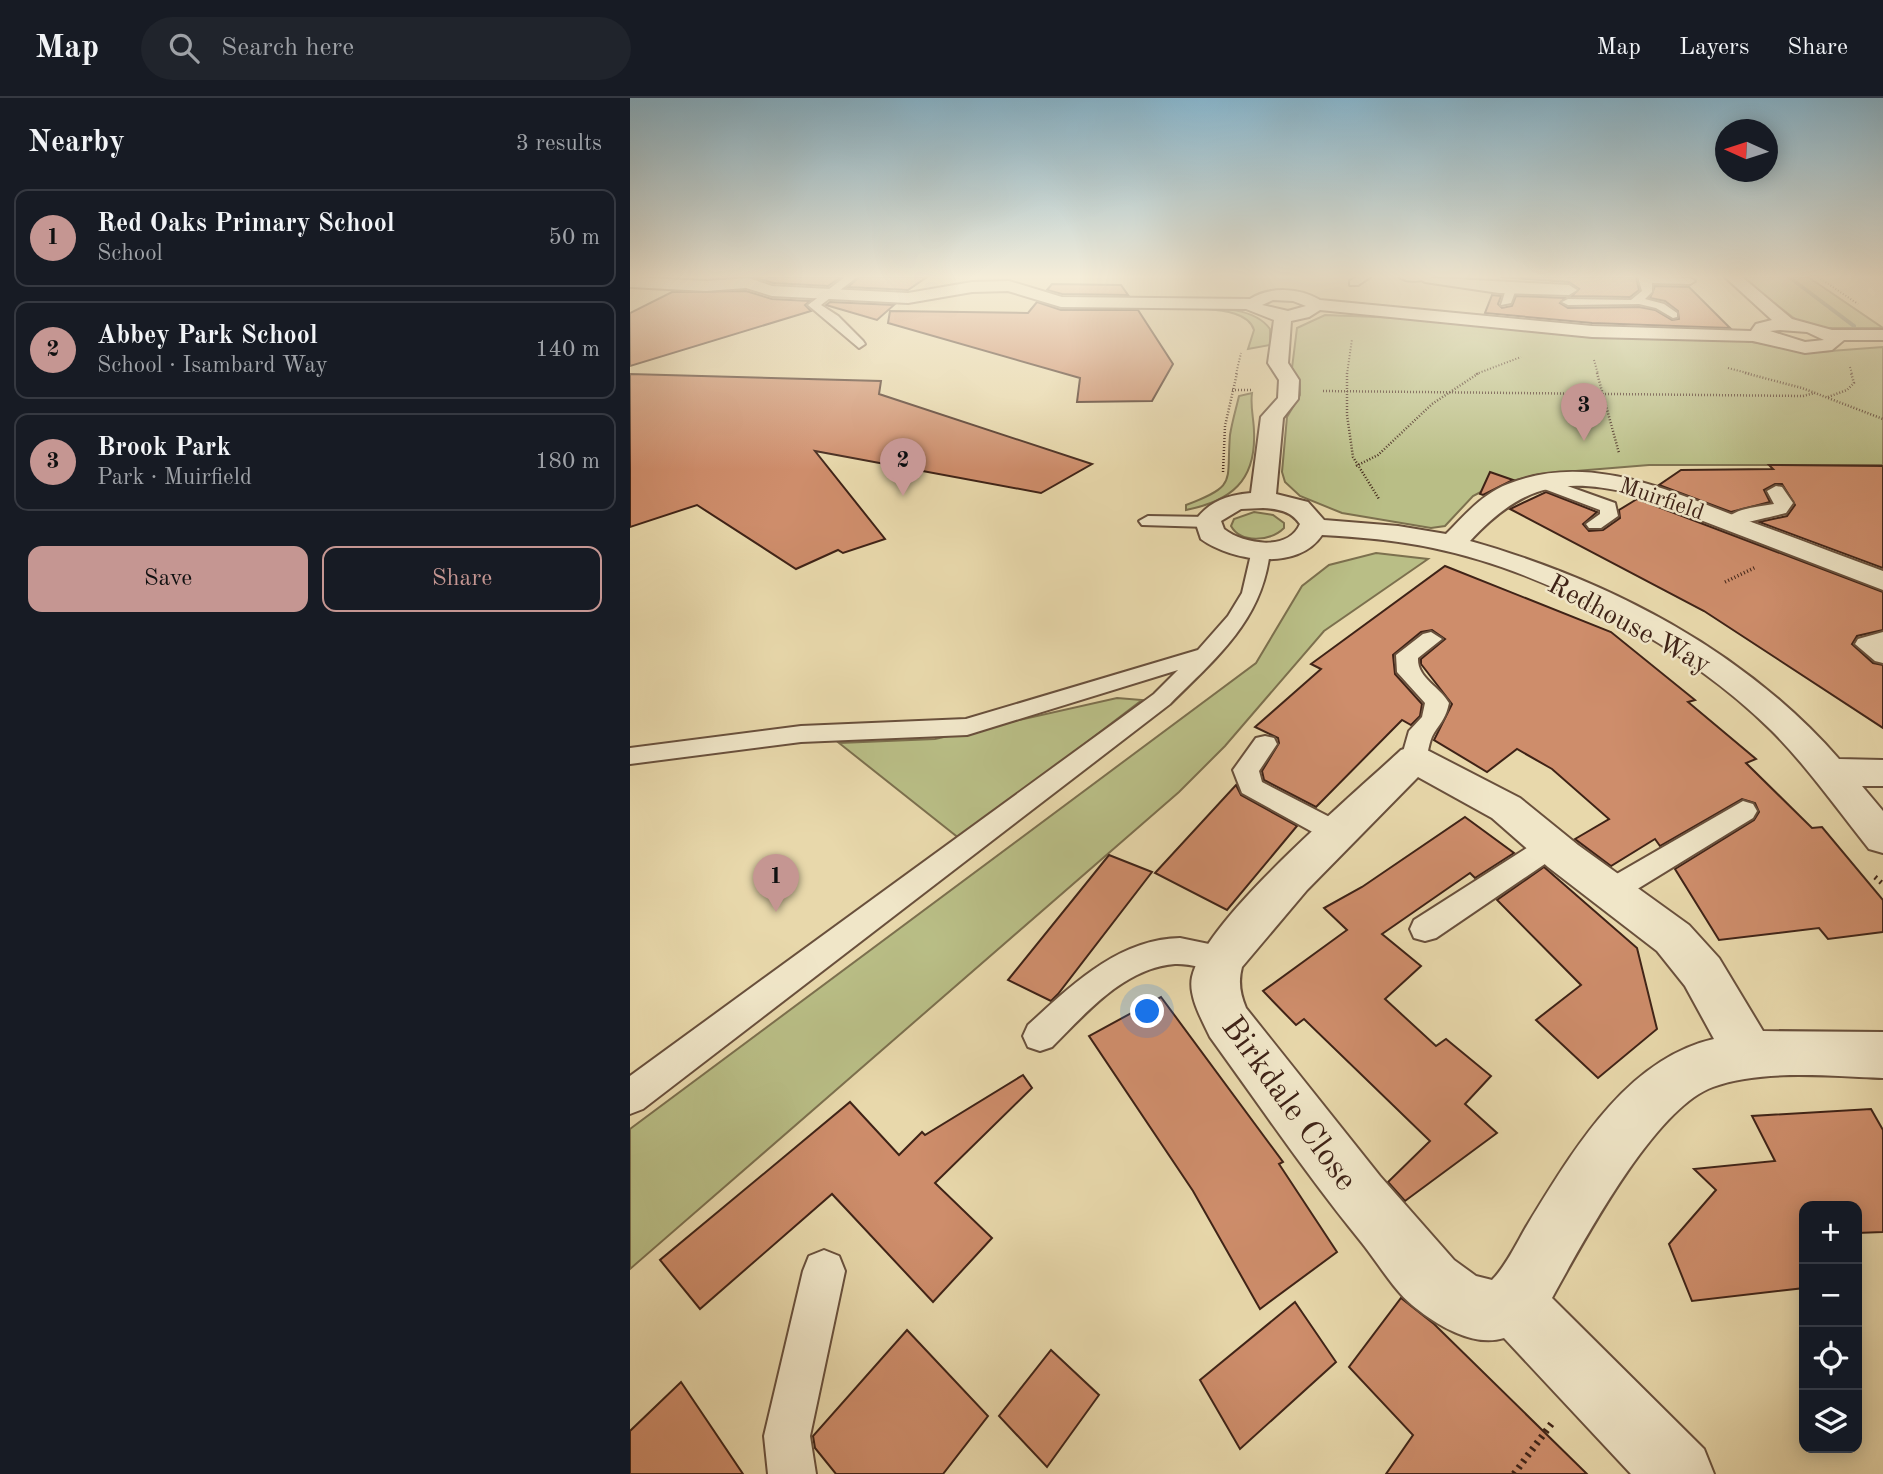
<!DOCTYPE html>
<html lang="en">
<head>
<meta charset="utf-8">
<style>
	body { margin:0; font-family:"Old Standard TT",serif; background:#20242c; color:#f1f3f6 }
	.controls { position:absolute; right:21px; bottom:21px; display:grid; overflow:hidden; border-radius:14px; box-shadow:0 4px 18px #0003 }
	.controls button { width:63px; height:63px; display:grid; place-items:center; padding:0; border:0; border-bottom:2px solid #363941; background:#171b24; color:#f1f3f6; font:35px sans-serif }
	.compass { position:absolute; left:1085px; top:21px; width:63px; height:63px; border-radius:50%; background:#171b24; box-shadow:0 4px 18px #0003; rotate:273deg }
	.you { position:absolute; left:518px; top:914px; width:24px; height:24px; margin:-18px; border:5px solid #fff; border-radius:50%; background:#1a73e8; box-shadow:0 0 0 10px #1a73e833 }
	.badge { display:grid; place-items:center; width:46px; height:46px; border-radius:50%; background:#c59692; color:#111; font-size:23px; font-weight:700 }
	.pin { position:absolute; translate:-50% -58px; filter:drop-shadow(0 2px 4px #0008) }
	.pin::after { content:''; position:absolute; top:37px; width:24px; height:21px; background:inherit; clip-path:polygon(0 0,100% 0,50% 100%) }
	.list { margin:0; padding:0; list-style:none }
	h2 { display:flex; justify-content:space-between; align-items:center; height:91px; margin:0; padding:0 28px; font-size:30px }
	h2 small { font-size:23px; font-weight:400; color:#9ea1a6 }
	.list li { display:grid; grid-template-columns:46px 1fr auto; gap:21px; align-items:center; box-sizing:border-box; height:98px; margin:0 14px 14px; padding:0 14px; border:2px solid #363941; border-radius:14px }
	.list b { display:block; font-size:26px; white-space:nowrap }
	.list p { margin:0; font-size:23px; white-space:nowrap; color:#9ea1a6 }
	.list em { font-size:23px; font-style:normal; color:#9ea1a6 }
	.actions { display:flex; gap:14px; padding:21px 28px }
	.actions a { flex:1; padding:16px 0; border:2px solid #c59692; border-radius:14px; text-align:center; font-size:24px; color:#c59692 }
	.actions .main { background:#c59692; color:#111 }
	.icon { flex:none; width:38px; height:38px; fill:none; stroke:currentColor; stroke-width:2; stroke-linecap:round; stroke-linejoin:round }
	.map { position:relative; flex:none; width:1253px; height:1376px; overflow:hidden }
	header { display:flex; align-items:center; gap:42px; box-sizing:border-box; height:98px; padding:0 35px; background:#171b24; border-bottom:2px solid #363941 }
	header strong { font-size:33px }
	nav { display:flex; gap:38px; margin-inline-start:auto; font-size:24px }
	.search { width:490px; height:63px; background:#20242c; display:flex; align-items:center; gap:18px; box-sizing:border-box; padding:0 24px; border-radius:38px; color:#9ea1a6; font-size:26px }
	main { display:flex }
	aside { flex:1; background:#171b24 }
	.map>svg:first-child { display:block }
	.green { fill:#b9be86; stroke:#7c704e; stroke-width:2 }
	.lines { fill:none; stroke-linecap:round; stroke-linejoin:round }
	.stream { fill:#747e6d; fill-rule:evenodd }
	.building { fill:#ce8d6b; stroke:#3f2317; stroke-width:2 }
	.lane-casing { stroke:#69503c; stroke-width:4 }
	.street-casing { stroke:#69503c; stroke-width:4 }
	.path-far4 { stroke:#3f2317; stroke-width:2; stroke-dasharray:1 2; stroke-linecap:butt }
	.path-far3 { stroke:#3f2317; stroke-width:2.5; stroke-dasharray:1 2; stroke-linecap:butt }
	.path-far2 { stroke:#3f2317; stroke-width:3.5; stroke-dasharray:1 2.5; stroke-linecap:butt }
	.path-far1 { stroke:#3f2317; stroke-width:5; stroke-dasharray:2 4.5; stroke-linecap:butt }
	.path { stroke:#3f2317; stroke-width:7; stroke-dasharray:2.5 5; stroke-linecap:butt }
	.lane { fill:#f0e6c8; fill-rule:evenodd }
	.street { fill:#f0e6c8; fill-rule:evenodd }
	.labels { text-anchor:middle; stroke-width:5; stroke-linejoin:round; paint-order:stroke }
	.far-street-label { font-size:23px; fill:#3f2317; stroke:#f0e6c8 }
	.street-label { font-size:28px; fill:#3f2317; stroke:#f0e6c8 }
	.near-street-label { font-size:33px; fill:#3f2317; stroke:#f0e6c8 }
</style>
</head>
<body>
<header>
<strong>Map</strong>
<div class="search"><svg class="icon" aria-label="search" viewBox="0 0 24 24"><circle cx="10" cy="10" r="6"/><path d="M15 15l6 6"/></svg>Search here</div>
<nav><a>Map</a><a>Layers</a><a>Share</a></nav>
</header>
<main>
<aside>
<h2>Nearby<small>3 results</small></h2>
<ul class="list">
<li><span class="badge">1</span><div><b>Red Oaks Primary School</b><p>School</p></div><em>50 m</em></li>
<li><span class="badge">2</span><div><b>Abbey Park School</b><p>School · Isambard Way</p></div><em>140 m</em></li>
<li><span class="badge">3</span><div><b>Brook Park</b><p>Park · Muirfield</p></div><em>180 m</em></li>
</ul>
<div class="actions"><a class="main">Save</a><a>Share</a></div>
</aside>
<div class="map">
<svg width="1253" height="1376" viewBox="0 0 1253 1376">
	<rect width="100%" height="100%" fill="#e8d8ab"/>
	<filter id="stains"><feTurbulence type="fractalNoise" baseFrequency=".00286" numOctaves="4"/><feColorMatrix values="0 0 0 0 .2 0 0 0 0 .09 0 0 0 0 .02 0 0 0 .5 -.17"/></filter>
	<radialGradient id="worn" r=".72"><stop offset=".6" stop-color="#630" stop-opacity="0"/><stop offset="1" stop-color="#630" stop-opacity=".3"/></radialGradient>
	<g class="green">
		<polygon points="1110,179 1178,179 1253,230 1195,230 1169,224"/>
		<path d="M567 210C590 210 625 210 640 231V247L618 251 624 232C618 212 584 212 567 210Z"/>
		<polygon points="695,217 797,221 1115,243 1187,254 1253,249 1253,367 1019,367 909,376 860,389 843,398 815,428 801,430 712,415 670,398 655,384 652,374 657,319 670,297 670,285 662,270 667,230"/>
		<path d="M622 295C620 309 624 321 624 334 626 383 601 403 556 412V407C608 387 596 385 600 337 602 324 606 311 609 298Z"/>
		<path d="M624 414 643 417 654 425V430C641 443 611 446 601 428L604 421Z"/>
		<polygon points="746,455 798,461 694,533 595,648 549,694 0,1171 0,1031 626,565 672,488 699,467"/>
		<polygon points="487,600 512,602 330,741 209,645 305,641"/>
	</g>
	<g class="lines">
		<polygon class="stream" points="1156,179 1162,179 1226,227 1226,229 1222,229"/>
	</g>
	<g class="building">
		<polygon points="124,179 211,179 198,188 143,185"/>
		<polygon points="229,179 297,179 278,192 218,189"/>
		<polygon points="870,179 1006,179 1009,192 1000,199 942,198 949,191 939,184"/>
		<polygon points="422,186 491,187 498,197 432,196 417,192"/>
		<polygon points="1025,188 1059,189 1100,230 962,225 855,215 862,197 871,198 868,206 872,210 882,208 886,198 935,200 930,205 938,210 1009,209 1025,212 1042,222 1049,221 1048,213 1035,203 1020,200"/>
		<polygon points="116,193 142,201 180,203 175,207 181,213 0,268 0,215 42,194"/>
		<polygon points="200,204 264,207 247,222 196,207"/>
		<polygon points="407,204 431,212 508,212 543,266 522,303 447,304 450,280 258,225 260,213 398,215"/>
		<polygon points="0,276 251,283 249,296 462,366 411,395 185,353 255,441 213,455 208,452 166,471 67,407 0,429"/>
		<polygon points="1139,367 1253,368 1253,470 1129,424 1157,418 1165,407 1152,386 1145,386 1134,392 1140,404 1101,414 1029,387 1051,372 1143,371"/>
		<polygon points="860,374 883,382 853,397 850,396"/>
		<polygon points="916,394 967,414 953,426 959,433 973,432 990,420 989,412 1007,401 1253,494 1253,532 1227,538 1222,546 1243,565 1253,567 1253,630 1074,513 880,411"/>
		<polygon points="815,468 981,534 1065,602 1058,604 1126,661 1116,665 1182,730 1192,729 1253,802 1253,834 1198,841 1189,830 1089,842 1045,771 1124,722 1129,714 1125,705 1112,701 1030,748 1025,741 981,768 945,741 979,721 922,671 887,651 857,674 804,642 822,606 791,566 791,561 815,541 802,532 791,534 763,557 765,576 792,606 790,618 781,627 772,622 686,709 634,682 632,673 649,645 648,640 625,629 691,571 681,566"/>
		<polygon points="606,687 611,697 667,728 597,812 525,775"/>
		<polygon points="835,719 884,755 845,780 840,775 752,836 791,868 755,901 806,948 816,941 861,978 835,1006 867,1035 775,1103 758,1084 800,1043 674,921 666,927 633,893 717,832 694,810 732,789"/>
		<polygon points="479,757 522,774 428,896 421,903 378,882"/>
		<polygon points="914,769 1007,850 1027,931 968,980 906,922 951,887 867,802"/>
		<polygon points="531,899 653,1064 649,1066 707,1154 630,1211 563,1093 459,938"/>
		<polygon points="393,977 402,990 305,1085 362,1140 303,1204 202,1096 70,1211 30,1162 220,1004 269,1057 292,1034 295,1037"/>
		<polygon points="1241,1011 1253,1032 1253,1134 1227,1135 1227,1108 1174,1108 1174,1190 1062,1203 1039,1146 1086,1092 1064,1071 1145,1063 1122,1018"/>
		<polygon points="771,1200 804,1226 957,1376 756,1376 783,1337 719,1269"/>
		<polygon points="665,1204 706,1264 610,1351 570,1282"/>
		<polygon points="277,1232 358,1318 313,1376 206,1376 185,1350 183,1338"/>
		<polygon points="421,1252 469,1297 417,1369 369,1318"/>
		<polygon points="51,1284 113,1376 0,1376 0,1333"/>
	</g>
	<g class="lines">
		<defs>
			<g id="lane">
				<polygon points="215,179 227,179 191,207 208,218 233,243 235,246 229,250 178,207"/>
				<polygon points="727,179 740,179 728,187 720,187 720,183"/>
				<path d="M769 179H800C793 184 775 184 769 179Z"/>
				<polygon points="1008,179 1060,180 1065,183 1060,186 1022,185 1022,194 1015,201 1034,206 1047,215 1047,219 1043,220 1026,210 1009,206 938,207 932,204 938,201 1001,202 1012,193"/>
				<polygon points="881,188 886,191 881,205 871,207 876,191"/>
				<polygon points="915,380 985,405 988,418 971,430 959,430 956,426 970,416 970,412 909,389 907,385"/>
				<path d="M1146 388 1152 389 1163 405 1156 415C1147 417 1099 429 1095 428L1092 424C1105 410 1126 409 1144 406L1137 393Z"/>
				<polygon points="518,418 578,419 587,424 578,429 512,427 509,423"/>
				<path d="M631 446 640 452C633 522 587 559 540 606L13 1011 0 1016V978L524 596 548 572 337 637 171 644 0 666V650L171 628 336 621 568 552 598 518 612 495 622 452Z"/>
				<path d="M801 534 812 541 788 560C787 580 809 588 819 605 816 619 812 623 804 635 798 644 799 657 793 667L784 670 775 667 771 661 779 633 792 619 795 605 767 574 766 557 793 536Z"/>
				<polygon points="1253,534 1253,565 1245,563 1225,546 1228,541"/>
				<polygon points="635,638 644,640 647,646 629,673 632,684 717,728 721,735 717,742 707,745 697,742 612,695 603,672 626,640"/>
				<polygon points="1113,703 1123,706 1127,713 1123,720 991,801 981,805 971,801 966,793 971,785"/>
				<polygon points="921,738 931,741 935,748 931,755 806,840 795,843 784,840 780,831 784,822 911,741"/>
				<path d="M550 840 603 851 608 860 603 869C584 876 565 865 545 866 494 870 456 915 422 949L410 953 398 949 393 938 398 927C441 888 488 841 550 840Z"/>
				<polygon points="194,1152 209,1158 215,1173 180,1338 186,1376 138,1376 134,1338 173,1173 179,1158"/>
			</g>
			<g id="street">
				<path d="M0 179 76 183 119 180 142 188 278 195 342 184 379 183 432 199 620 201C640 188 670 190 690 202L962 228 1121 233 1126 226 1142 222 1095 179H1112L1162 221 1202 232H1253V242H1214L1202 252 1175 255 1123 243 962 239 690 212 679 219 661 223 658 265 669 282 668 301 653 320 646 396 678 404 694 422 768 428 816 436C835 417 852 396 878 386 958 354 1038 392 1113 421 1160 438 1206 456 1253 473V492L1000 395C929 378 890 389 840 443 978 482 1114 552 1209 661L1253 662V688H1232L1253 713V755L1239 751C1207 711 1177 668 1141 632 1059 550 916 473 803 450 766 442 729 439 692 437 668 474 601 463 571 441L565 423C579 403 598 397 621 395L631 319 648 300 649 282 638 265 644 222 616 211 431 209 378 193 342 194 278 205 142 198 116 190 76 193 0 189ZM643 202 663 203 676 208 658 213 632 207ZM1150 232 1177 234 1194 242 1175 244 1140 233ZM633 410C648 411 661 413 670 426 658 454 613 446 594 431L591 423 611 411Z"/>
				<polygon points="787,179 939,187 947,192 939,197 869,195 795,184"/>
				<path d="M784 648 797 652 890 700 948 747 1059 827 1089 860 1133 933 1253 934V980C1201 978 1131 971 1083 989 1024 1010 952 1146 922 1200L1074 1351 1084 1376H1001L874 1240C843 1250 805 1226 782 1207 763 1191 748 1165 732 1145 678 1079 630 1008 580 939 572 922 558 898 562 879 575 821 723 697 771 652ZM788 679 862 720 918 769 1027 853 1055 888 1084 941C996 961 943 1053 899 1124 888 1142 877 1167 862 1182L846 1178 824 1162 750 1078 616 910C610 896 608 884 612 869L677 792Z"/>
			</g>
		</defs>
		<use href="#lane" class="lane-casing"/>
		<use href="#street" class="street-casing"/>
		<g class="path-far4">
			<polyline points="1188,179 1228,206"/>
			<polyline points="964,262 968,276"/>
			<polyline points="1220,269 1222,276"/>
			<polyline points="1098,270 1121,276"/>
			<polyline points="606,276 611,255"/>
			<polyline points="717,276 722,241"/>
			<polyline points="846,276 891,259"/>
		</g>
		<g class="path-far3">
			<polyline points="717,275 717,317 723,359 749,401"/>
			<polyline points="967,275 989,355"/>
			<polyline points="1115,275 1172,290 1253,321"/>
			<polyline points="602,292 621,292"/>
			<polyline points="693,293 1173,298 1185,295"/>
			<polyline points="1198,299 1217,292 1224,285 1221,275"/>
			<polyline points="726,368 748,357 802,306 849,275"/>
			<polyline points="593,374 595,328 607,275"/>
		</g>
		<polyline class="path-far2" points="1095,484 1126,469"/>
		<polyline class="path-far1" points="1245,779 1253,786"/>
		<polyline class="path" points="884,1376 922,1325"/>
		<use href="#lane" class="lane"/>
		<use href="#street" class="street"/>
	</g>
	<linearGradient id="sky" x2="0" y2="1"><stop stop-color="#87b6ce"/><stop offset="0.48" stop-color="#f5edd9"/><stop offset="1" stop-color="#f5edd9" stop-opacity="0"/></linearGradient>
	<rect width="1253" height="372" fill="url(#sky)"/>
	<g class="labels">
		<g class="far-street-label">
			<text transform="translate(1032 400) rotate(19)" y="8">Muirfield</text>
		</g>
		<g class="street-label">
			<text transform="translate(1000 525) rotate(28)" y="10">Redhouse Way</text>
		</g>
		<g class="near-street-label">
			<text transform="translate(661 1004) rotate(54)" y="12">Birkdale Close</text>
		</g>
	</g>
	<rect width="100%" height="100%" filter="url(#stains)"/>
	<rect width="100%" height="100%" fill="url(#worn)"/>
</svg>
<div class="controls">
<button>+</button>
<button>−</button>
<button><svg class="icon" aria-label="locate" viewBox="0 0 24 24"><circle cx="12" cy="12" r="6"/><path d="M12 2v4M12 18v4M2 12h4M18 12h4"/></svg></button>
<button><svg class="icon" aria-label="layers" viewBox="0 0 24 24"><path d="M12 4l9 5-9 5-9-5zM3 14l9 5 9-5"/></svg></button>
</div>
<svg class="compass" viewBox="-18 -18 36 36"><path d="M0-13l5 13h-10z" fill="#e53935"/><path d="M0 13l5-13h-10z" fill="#9ea1a6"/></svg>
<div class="you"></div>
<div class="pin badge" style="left:146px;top:814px">1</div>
<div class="pin badge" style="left:273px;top:398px">2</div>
<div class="pin badge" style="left:954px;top:343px">3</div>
</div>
</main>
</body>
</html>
